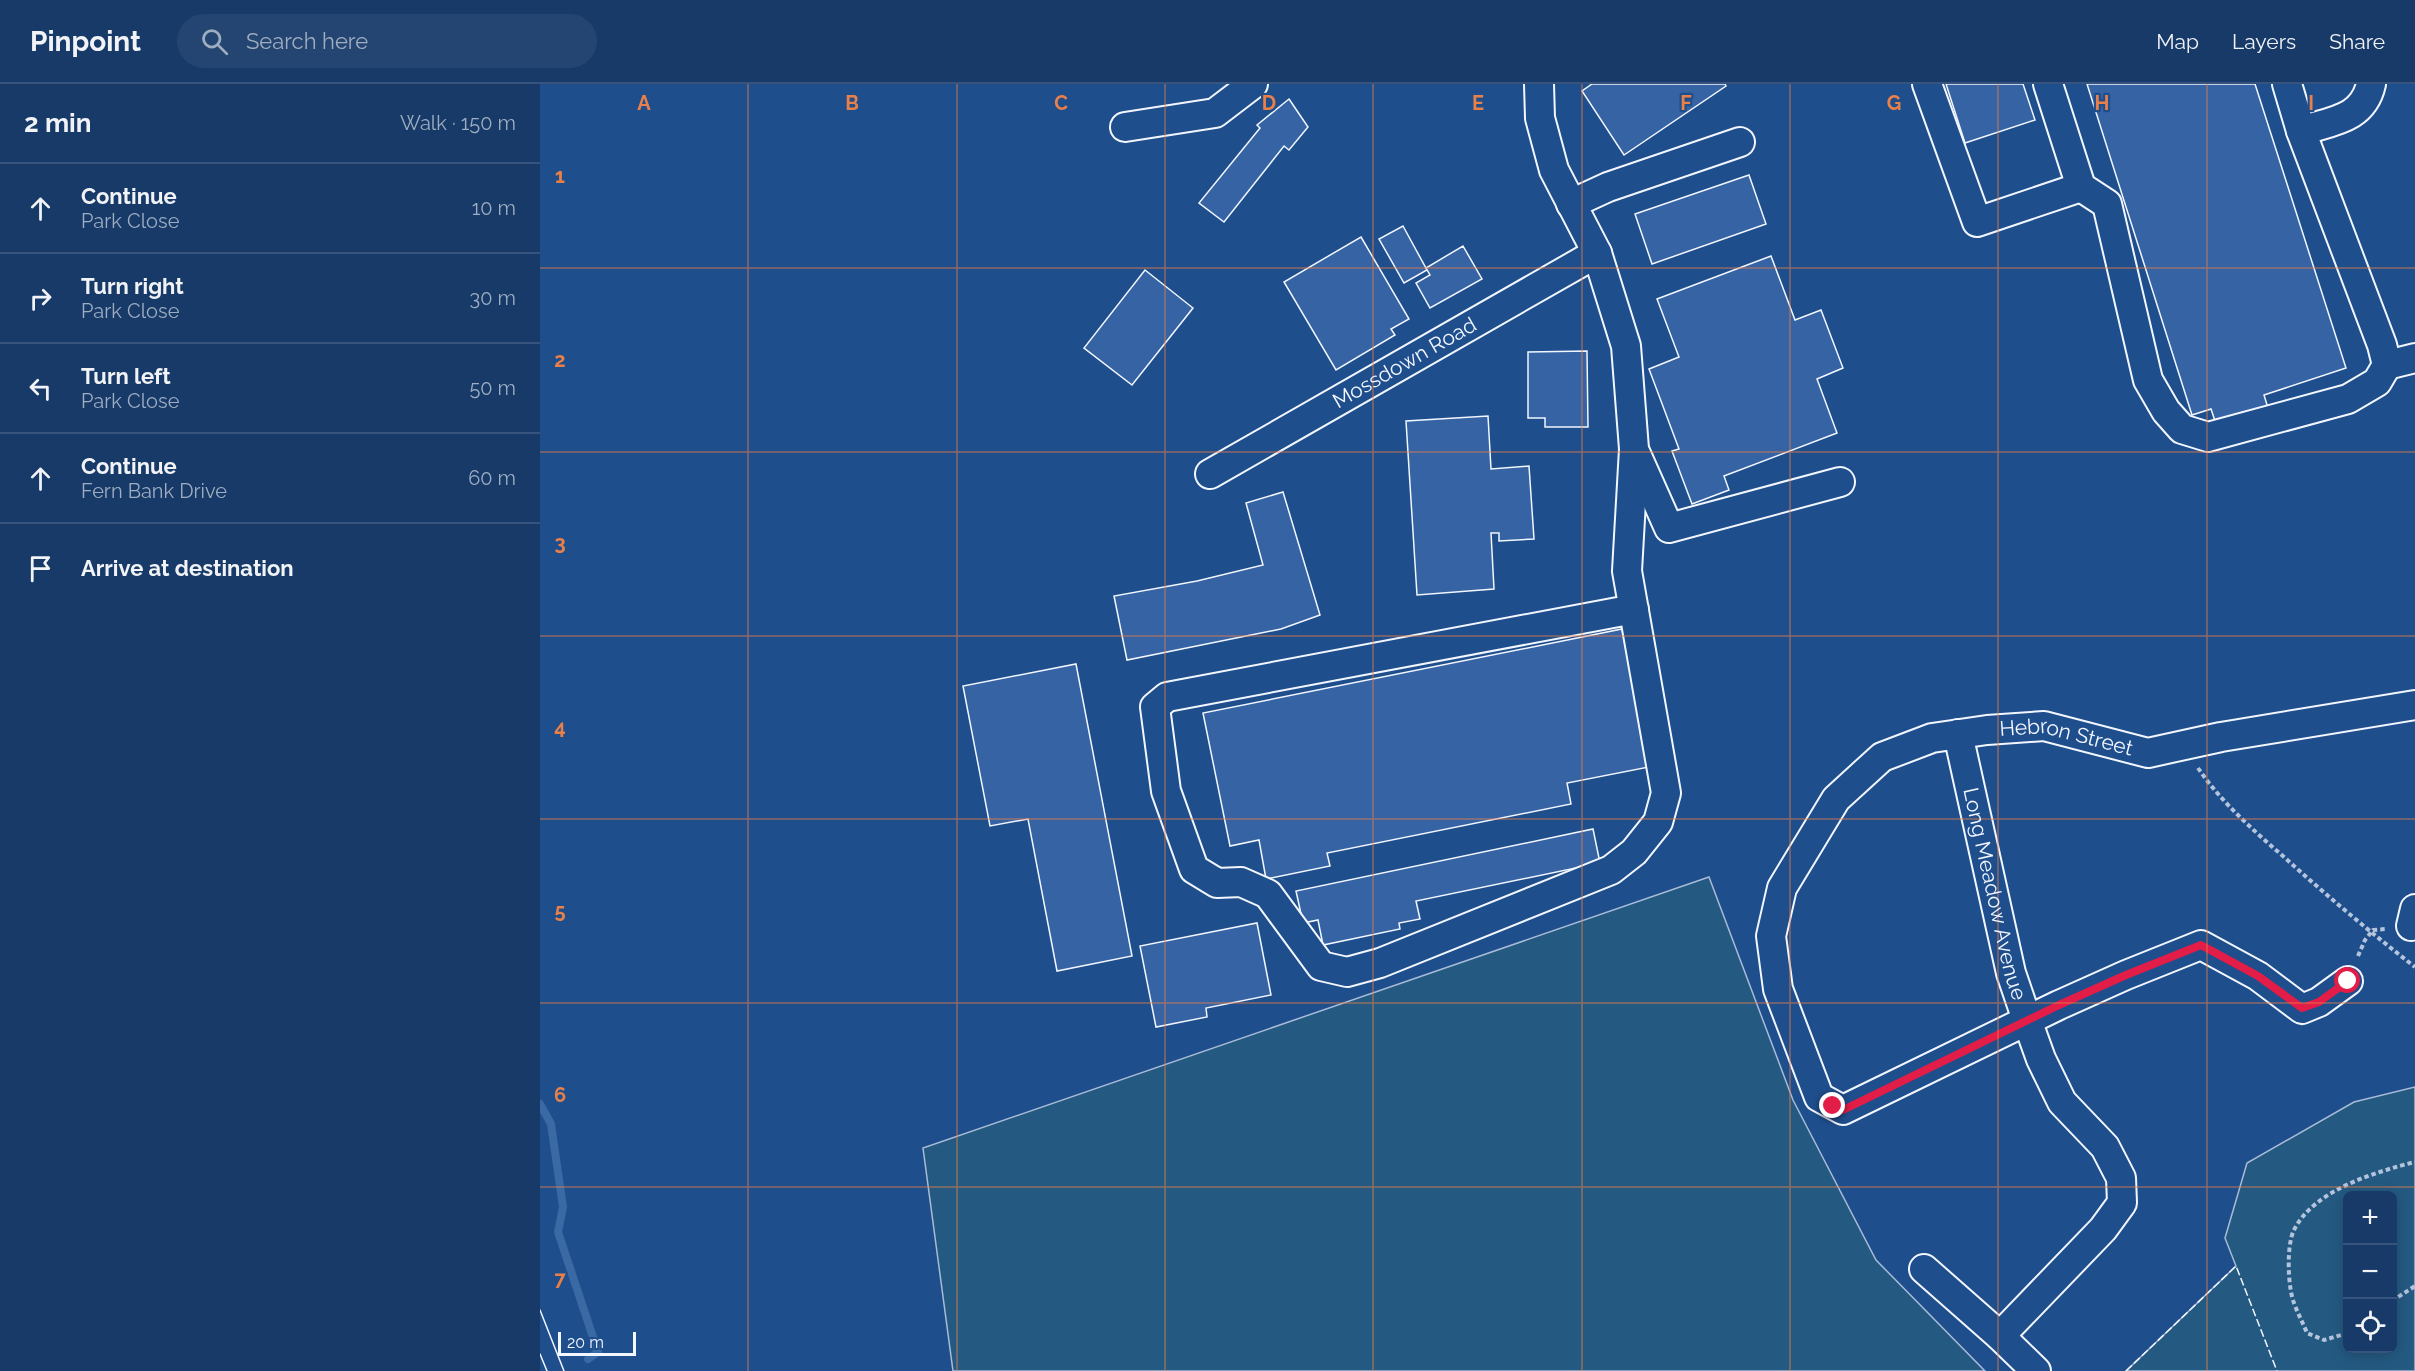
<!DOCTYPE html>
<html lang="en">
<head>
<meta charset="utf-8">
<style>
	body { margin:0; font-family:Raleway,sans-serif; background:#244571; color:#f1f3f6 }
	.controls { position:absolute; right:18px; bottom:18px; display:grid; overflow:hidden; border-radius:9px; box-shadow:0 3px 15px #0003 }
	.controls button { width:54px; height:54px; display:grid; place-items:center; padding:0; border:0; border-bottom:2px solid #36547d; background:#173a69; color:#f1f3f6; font:30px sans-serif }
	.scale { position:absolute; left:18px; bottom:15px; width:78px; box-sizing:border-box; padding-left:6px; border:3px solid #f2f6ff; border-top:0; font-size:16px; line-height:21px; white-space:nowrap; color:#f2f6ff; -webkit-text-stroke:4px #1f4e8c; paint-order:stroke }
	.stop { position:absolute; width:18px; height:18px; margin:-14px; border:4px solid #e11d48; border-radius:50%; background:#fff }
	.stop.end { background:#e11d48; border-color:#fff; box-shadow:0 2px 6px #0008 }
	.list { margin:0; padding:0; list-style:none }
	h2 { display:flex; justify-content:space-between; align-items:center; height:78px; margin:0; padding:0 24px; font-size:26px }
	h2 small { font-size:20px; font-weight:400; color:#9eadc0 }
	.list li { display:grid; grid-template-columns:39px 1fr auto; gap:18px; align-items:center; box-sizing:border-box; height:90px; padding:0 24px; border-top:2px solid #36547d }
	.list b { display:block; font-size:22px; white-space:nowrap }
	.list p { margin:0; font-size:20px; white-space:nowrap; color:#9eadc0 }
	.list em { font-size:20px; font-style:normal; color:#9eadc0 }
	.icon { flex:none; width:33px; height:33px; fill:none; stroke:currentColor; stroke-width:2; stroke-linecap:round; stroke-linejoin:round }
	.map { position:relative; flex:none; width:1875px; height:1287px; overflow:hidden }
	header { display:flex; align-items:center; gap:36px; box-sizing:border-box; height:84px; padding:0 30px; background:#173a69; border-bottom:2px solid #36547d }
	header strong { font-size:28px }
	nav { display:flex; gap:33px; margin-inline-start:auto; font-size:21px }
	.search { width:420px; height:54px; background:#244571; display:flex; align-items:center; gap:15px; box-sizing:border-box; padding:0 21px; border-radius:33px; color:#9eadc0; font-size:22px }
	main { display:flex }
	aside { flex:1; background:#173a69 }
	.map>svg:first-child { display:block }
	.green { fill:#245a82; stroke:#a8bbd7; stroke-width:1.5; fill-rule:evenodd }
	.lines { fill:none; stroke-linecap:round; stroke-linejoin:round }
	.stream { stroke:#3b69a3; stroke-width:8 }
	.building { fill:#3563a3; stroke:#f2f6ff; stroke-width:1.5 }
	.minor-casing { stroke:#f2f6ff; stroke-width:32 }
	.path { stroke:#b3c4dc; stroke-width:4; stroke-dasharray:4.5 3; stroke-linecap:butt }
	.minor { stroke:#1f4e8c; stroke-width:28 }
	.tram { stroke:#f2f6ff; stroke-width:1.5 }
	.fence { stroke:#f2f6ff; stroke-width:1.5; stroke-dasharray:8 3; stroke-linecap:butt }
	.route { stroke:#e11d48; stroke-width:8 }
	.grid { fill:none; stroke:#ea8049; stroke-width:1.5; stroke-opacity:0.55 }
	.labels { text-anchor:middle; stroke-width:4.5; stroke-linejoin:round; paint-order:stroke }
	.street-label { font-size:21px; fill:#f2f6ff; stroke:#1f4e8c }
	.grid-label { font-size:20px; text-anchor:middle; font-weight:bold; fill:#ea8049; stroke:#1f4e8c; stroke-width:4.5; stroke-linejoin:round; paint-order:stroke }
</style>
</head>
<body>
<header>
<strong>Pinpoint</strong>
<div class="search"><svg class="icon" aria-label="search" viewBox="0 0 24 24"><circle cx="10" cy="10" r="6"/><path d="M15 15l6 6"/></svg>Search here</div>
<nav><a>Map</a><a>Layers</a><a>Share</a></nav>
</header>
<main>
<aside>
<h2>2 min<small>Walk · 150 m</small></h2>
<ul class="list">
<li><svg class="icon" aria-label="ahead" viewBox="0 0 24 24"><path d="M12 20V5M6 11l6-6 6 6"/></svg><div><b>Continue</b><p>Park Close</p></div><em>10 m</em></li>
<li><svg class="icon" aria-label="right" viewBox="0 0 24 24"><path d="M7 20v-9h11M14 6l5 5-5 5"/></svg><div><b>Turn right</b><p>Park Close</p></div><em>30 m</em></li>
<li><svg class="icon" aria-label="left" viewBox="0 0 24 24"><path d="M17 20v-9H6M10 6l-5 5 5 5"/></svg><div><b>Turn left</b><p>Park Close</p></div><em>50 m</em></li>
<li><svg class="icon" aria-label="ahead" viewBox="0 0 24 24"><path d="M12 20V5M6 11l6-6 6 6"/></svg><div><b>Continue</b><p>Fern Bank Drive</p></div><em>60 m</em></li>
<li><svg class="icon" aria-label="arrive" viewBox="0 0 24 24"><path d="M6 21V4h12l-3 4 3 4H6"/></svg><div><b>Arrive at destination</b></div></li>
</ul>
</aside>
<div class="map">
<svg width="1875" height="1287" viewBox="0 0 1875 1287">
	<rect width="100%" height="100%" fill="#1f4e8c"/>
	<g class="green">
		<polygon points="1169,793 1253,1016 1336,1176 1445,1287 413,1287 383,1064"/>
		<path d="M1875 1003V1287H1586L1696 1182 1685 1154 1707 1079 1814 1018ZM1808 1112H1852V1264H1808Z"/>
	</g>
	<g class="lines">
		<polyline class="stream" points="0,1020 11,1040 23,1123 18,1148 58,1268 48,1275"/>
	</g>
	<g class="building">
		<polygon points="1052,0 1185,0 1186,2 1084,71 1042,7"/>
		<polygon points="1406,0 1483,0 1495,36 1425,59"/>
		<polygon points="1547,0 1715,0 1806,284 1724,311 1728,324 1676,340 1671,325 1652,331"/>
		<polygon points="749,15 768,43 749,66 744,62 684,138 659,119 720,44 717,41"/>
		<polygon points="1209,91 1226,140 1112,180 1095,130"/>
		<polygon points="863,142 887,186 864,199 839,155"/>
		<polygon points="821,153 869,235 851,245 855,251 796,286 744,198"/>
		<polygon points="923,162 942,195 890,224 876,199 890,191 886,184"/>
		<polygon points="1231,172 1255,236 1281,226 1303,284 1277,295 1297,349 1184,392 1189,406 1152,420 1132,367 1139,365 1109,285 1139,273 1117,215"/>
		<polygon points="605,186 653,224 592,301 544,264"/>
		<polygon points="1047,267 1048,343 1005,343 1005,334 988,334 988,268"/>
		<polygon points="948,332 951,385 989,382 994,455 959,457 959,449 951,449 954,505 877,511 866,337"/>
		<polygon points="743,408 780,531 741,545 587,576 574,512 657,497 723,481 706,419"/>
		<polygon points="1082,545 1109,683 1027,699 1031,720 787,769 790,782 726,795 719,756 690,762 663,629"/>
		<polygon points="536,580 592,872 517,887 488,735 450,742 423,602"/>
		<polygon points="1053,745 1060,779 876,817 880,835 859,839 860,845 783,861 778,836 763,839 756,807"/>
		<polygon points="717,839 731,911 666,924 667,933 616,943 600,862"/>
	</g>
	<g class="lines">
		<defs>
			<g id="minor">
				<polyline points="999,0 1000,34 1014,86 1057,169 1086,262 1094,365 1087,487 1126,709 1118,738 1094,768 1071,786 840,879 807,888 781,882 728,810 701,798 677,799 654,785 626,707 615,623 627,613 1094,525"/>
				<polyline points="1387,0 1437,138 1541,103"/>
				<polyline points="1508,0 1541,103 1567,120 1608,296 1626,327 1642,345 1668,353 1808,315 1837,298 1847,281 1842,261 1761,47 1747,0"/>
				<polyline points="585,43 675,29 713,0"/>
				<path d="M1761 47C1791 37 1823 36 1831 0"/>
				<polyline points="1031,120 1068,103 1200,58"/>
				<polyline points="1847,281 1875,274"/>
				<polyline points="1096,370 1129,444 1300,398"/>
				<path id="s1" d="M670 390 1057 169"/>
				<path id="s2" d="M1418 650 1471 889 1487 936 1501 975 1522 1018 1565 1063 1581 1094 1582 1119 1563 1145 1460 1252"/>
				<polyline points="1871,842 1875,825"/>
				<path id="s3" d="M1808 897 1779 918 1762 925 1718 892 1661 861 1586 891 1519 921 1303 1026 1279 1013 1238 905 1231 852 1242 804 1296 715 1342 673 1392 654 1447 646 1504 642 1608 669 1681 653 1875 621"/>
				<polyline points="1384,1185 1460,1252 1496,1287"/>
			</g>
		</defs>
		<use href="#minor" class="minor-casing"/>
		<g class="path">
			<path d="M1658 684C1681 718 1713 746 1744 773 1786 811 1830 848 1875 883"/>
			<polyline points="1818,872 1825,856 1833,846 1846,845"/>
			<polyline points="1852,1217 1875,1202"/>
			<path d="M1808 1249 1784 1256 1767 1249C1763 1239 1758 1230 1754 1219 1748 1204 1746 1162 1754 1146 1774 1106 1835 1088 1875 1078"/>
		</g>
		<use href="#minor" class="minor"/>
		<g class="tram">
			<polyline points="0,1226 24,1287"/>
			<polyline points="0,1270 7,1287"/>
		</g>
		<polyline class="fence" points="1586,1287 1696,1182 1737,1287"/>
	</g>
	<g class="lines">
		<polyline class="route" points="1293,1022 1303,1026 1519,921 1586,891 1661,861 1718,892 1762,924 1779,918 1808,897"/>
	</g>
	<path class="grid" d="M208 0V1287M417 0V1287M625 0V1287M833 0V1287M1042 0V1287M1250 0V1287M1458 0V1287M1667 0V1287M0 184H1875M0 368H1875M0 552H1875M0 735H1875M0 919H1875M0 1103H1875"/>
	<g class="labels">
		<g class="street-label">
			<text dy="7" stroke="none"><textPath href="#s1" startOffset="224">Mossdown Road</textPath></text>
			<text dy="7" stroke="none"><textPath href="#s3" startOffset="1170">Hebron Street</textPath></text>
			<text dy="7" stroke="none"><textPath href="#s2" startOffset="164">Long Meadow Avenue</textPath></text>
		</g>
	</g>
	<g class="grid-label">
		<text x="104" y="26">A</text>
		<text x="312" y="26">B</text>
		<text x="521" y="26">C</text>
		<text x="729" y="26">D</text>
		<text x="938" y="26">E</text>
		<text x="1146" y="26">F</text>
		<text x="1354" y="26">G</text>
		<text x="1562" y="26">H</text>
		<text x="1771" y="26">I</text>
		<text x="20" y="99">1</text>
		<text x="20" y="283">2</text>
		<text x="20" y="466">3</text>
		<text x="20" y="650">4</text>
		<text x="20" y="834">5</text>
		<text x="20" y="1018">6</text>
		<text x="20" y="1202">7</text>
	</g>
</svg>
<div class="controls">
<button>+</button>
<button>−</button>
<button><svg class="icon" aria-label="locate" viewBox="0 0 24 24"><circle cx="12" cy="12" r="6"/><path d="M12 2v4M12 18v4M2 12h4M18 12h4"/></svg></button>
</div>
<div class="scale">20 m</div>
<div class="stop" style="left:1808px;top:897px"></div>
<div class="stop end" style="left:1293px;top:1022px"></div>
</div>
</main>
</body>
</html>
